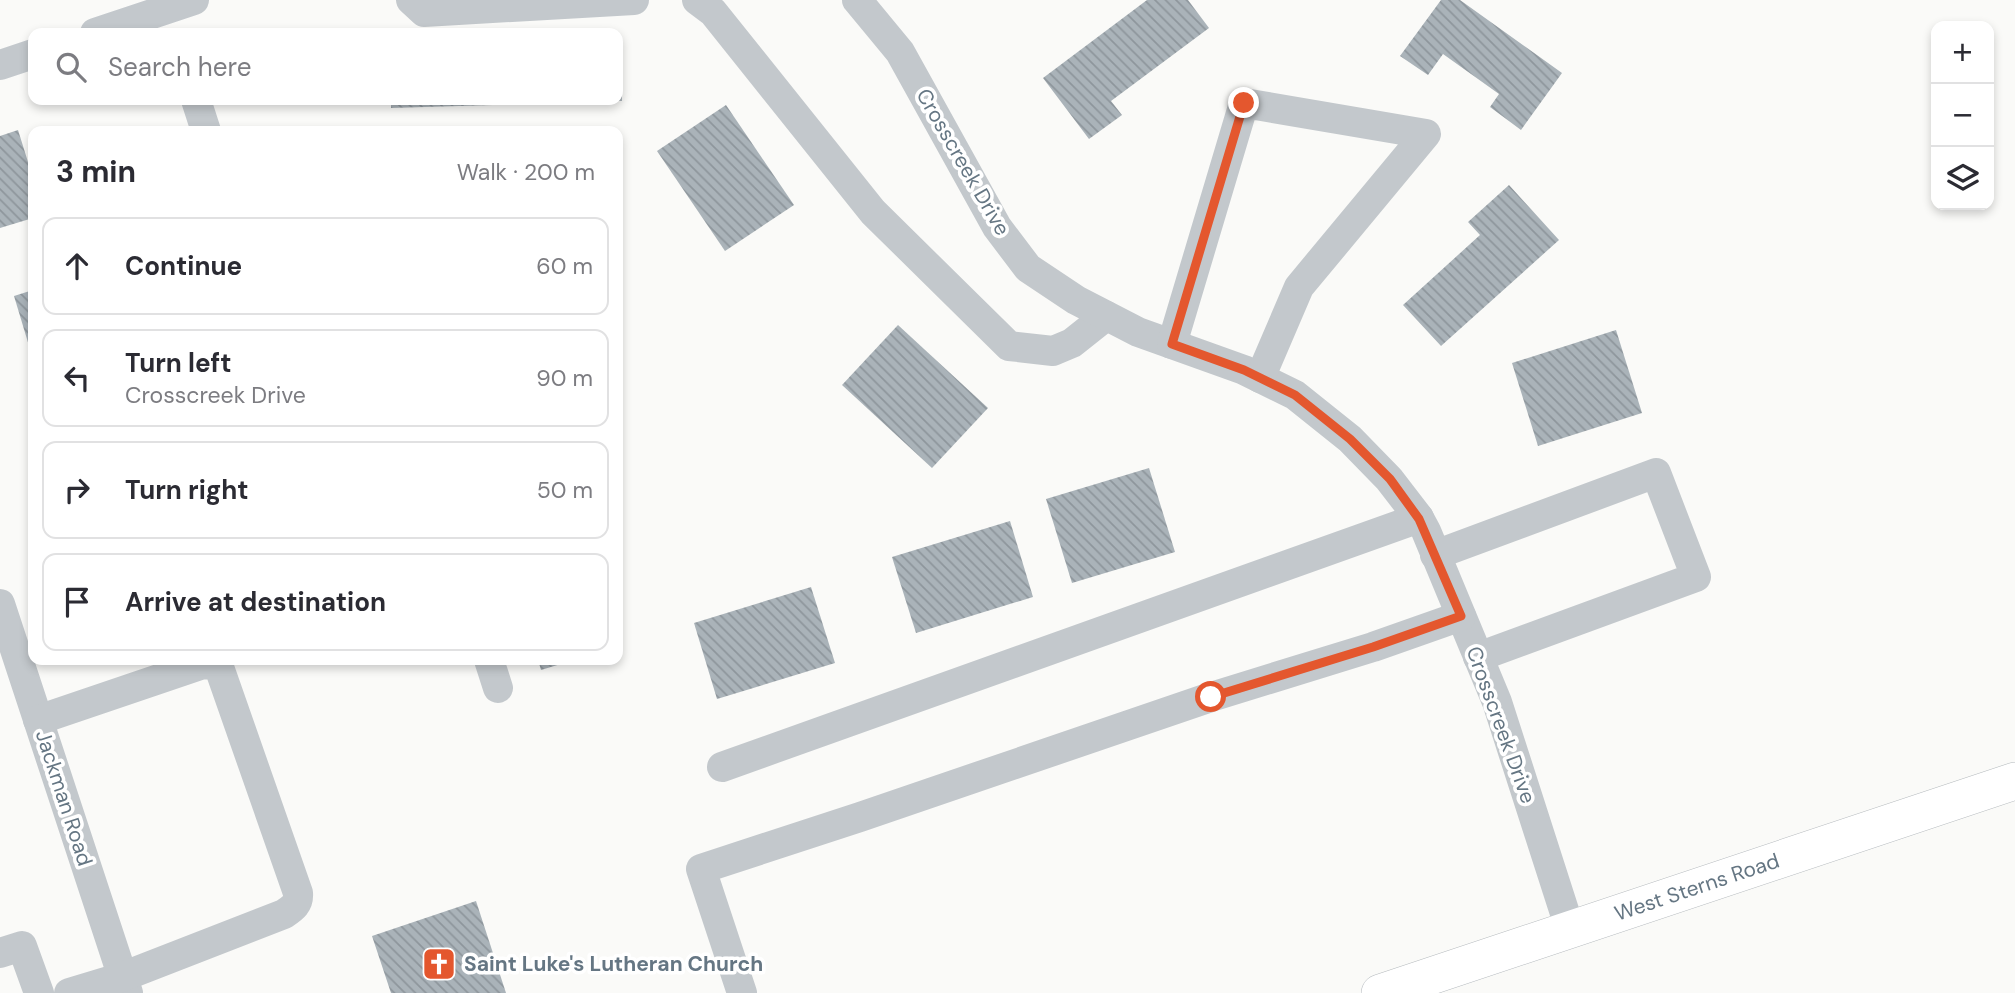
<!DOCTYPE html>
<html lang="en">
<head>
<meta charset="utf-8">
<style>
	body { margin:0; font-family:"DM Sans",sans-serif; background:#f7f7f7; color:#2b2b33 }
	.controls { position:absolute; right:21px; top:21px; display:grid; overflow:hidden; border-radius:14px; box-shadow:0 4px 10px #0003 }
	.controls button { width:63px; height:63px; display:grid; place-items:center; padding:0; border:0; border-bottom:2px solid #e1e1e2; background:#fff; color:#2b2b33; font:35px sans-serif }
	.stop { position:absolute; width:21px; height:21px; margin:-16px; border:5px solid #e4572e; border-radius:50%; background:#fff }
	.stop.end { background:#e4572e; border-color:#fff; box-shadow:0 2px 7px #0008 }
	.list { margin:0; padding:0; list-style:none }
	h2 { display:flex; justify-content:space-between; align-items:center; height:91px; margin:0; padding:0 28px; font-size:30px }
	h2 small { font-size:23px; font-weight:400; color:#7c7c81 }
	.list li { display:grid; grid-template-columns:46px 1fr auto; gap:21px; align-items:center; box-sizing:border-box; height:98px; margin:0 14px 14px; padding:0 14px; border:2px solid #e1e1e2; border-radius:14px }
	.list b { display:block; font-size:26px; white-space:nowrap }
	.list p { margin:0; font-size:23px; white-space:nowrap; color:#7c7c81 }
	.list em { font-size:23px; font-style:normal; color:#7c7c81 }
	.icon { flex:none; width:38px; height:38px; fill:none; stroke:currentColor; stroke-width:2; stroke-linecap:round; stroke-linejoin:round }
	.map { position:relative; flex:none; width:2015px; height:993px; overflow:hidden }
	.search { position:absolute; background:#fff; box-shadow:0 4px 10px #0003; left:28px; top:28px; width:595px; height:77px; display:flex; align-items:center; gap:18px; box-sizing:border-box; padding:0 24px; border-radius:14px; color:#7c7c81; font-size:26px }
	.panel { position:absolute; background:#fff; box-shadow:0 4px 10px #0003; left:28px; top:126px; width:595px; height:539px; border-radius:14px }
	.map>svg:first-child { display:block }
	.building { fill:url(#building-back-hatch) }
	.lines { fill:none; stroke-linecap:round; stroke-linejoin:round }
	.major-casing { stroke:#b5babe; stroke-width:38 }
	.minor { stroke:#c3c8cc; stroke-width:30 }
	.major { stroke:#fff; stroke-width:37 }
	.route { stroke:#e4572e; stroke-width:9 }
	.labels { text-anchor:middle; stroke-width:7; stroke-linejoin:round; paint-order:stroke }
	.street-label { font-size:21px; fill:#657683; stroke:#fff }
	.poi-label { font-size:21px; font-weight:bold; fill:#657683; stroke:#fff; text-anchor:start }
</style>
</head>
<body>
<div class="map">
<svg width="2015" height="993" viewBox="0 0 2015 993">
	<defs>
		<pattern id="building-back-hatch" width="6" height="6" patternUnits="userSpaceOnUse" patternTransform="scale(1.75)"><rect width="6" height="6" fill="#aab3b9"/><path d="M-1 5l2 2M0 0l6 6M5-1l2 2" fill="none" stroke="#8e969c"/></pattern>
	</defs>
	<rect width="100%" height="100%" fill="#fafaf8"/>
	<g class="building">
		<polygon points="1147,0 1188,0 1209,28 1111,101 1122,115 1089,139 1043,78"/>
		<polygon points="1441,0 1460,0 1562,73 1521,130 1490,107 1499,94 1443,54 1428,75 1400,56"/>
		<polygon points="618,52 620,52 622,101 618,101"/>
		<polygon points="391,100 588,100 588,102 391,108"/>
		<polygon points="726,105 794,205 725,251 657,151"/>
		<polygon points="18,130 33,178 33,218 0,228 0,136"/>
		<polygon points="1509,185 1559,240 1441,346 1403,305 1480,235 1468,222"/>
		<polygon points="33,290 33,359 14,296"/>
		<polygon points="898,325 988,408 932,468 842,385"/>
		<polygon points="1616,330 1642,413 1538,446 1512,363"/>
		<polygon points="1149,468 1175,552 1072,583 1046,499"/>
		<polygon points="1010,521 1033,597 916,633 892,557"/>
		<polygon points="811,587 835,663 717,699 694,623"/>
		<polygon points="538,660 574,660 541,670"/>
		<polygon points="476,901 506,993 391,993 372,936"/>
	</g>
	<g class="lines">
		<defs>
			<g id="major">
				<path id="s1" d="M1380 993 2015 781"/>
			</g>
		</defs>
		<use href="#major" class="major-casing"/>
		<g class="minor">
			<polyline points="411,0 424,12 634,0"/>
			<polyline points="697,0 713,12 873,212 1009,346 1053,351 1072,343 1106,316"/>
			<polyline points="857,0 900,52 997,227 1028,268 1076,300 1138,332 1244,370 1295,395 1350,439 1389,479 1419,518 1426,531 1497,702 1570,929"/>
			<polyline points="95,33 194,0"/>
			<polyline points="0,65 33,54"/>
			<polyline points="196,100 206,131"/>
			<polyline points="1172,344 1244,103 1426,134 1299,287 1260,378"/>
			<polyline points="1435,555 1656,473 1696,577 1478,657"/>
			<polyline points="0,604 128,993"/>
			<polyline points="489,660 498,688"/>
			<path d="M38 720 203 664 215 665 220 670 298 893C299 904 293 908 284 914L122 977 69 993"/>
			<polyline points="722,767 1419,518"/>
			<polyline points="0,953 22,946 39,993"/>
			<polyline points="742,993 701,869 860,817 1211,697 1373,647 1461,616"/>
		</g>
		<use href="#major" class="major"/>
	</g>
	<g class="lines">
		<polyline class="route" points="1211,697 1373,647 1461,616 1419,519 1390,479 1350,439 1295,395 1244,370 1172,344 1244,103"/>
	</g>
	<defs>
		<symbol id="church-square" viewBox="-11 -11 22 22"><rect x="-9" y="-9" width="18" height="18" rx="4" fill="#e4572e" stroke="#fff"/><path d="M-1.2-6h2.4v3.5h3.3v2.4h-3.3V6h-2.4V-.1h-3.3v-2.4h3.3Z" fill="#fff"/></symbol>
	</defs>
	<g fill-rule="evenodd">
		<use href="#church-square" x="420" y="945" width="38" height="38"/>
	</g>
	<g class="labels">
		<g class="street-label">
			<text transform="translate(963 162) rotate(60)" y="7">Crosscreek Drive</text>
			<text transform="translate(1501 725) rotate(70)" y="7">Crosscreek Drive</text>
			<text transform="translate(64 798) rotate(72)" y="7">Jackman Road</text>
			<text dy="7" stroke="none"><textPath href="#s1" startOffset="334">West Sterns Road</textPath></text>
		</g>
		<g class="poi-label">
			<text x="464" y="971">Saint Luke's Lutheran Church</text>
		</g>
	</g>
</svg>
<div class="controls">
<button>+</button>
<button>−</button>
<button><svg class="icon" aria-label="layers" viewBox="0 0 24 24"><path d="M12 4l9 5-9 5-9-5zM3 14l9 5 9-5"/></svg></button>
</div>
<div class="stop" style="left:1211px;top:697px"></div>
<div class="stop end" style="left:1244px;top:103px"></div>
<div class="search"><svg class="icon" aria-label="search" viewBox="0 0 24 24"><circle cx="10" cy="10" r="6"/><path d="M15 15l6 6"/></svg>Search here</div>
<section class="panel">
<h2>3 min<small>Walk · 200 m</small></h2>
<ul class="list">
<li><svg class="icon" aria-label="ahead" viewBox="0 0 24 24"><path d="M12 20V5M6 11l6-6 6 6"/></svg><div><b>Continue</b></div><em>60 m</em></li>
<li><svg class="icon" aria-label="left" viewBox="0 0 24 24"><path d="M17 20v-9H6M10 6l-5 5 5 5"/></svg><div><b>Turn left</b><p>Crosscreek Drive</p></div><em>90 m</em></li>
<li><svg class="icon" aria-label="right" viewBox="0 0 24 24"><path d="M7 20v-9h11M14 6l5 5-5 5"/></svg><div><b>Turn right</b></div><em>50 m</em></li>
<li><svg class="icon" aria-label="arrive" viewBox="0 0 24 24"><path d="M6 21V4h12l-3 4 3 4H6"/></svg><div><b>Arrive at destination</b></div></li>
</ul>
</section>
</div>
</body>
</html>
